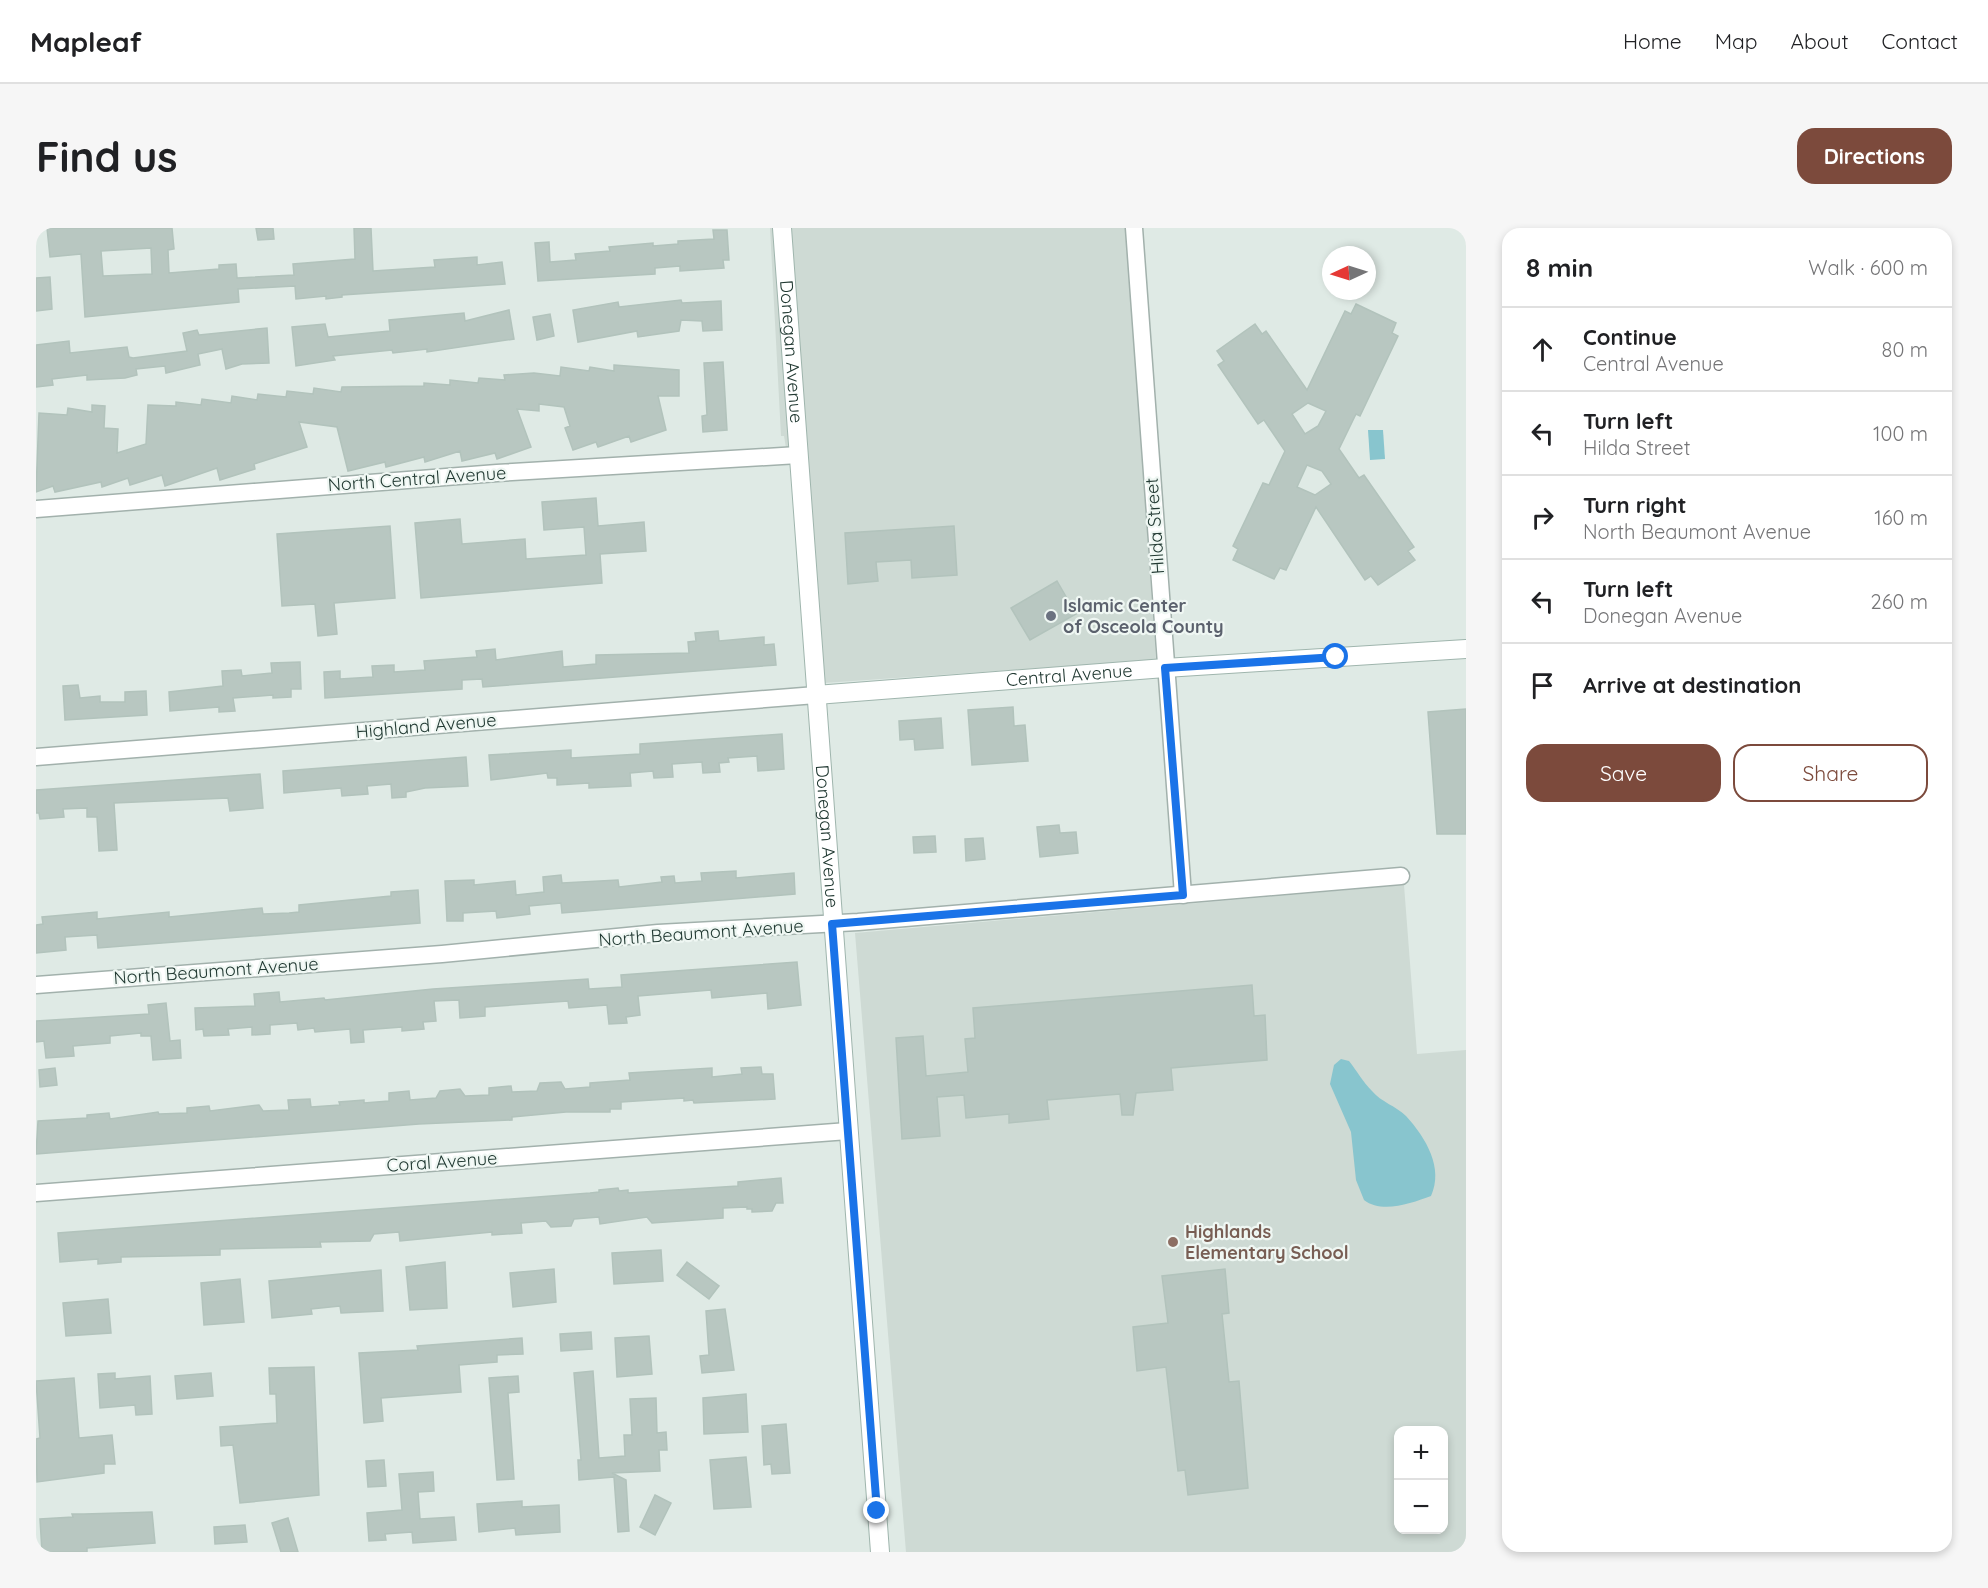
<!DOCTYPE html>
<html lang="en">
<head>
<meta charset="utf-8">
<style>
	body { margin:0; font-family:Quicksand,sans-serif; background:#f6f6f6; color:#202124 }
	.controls { position:absolute; right:18px; bottom:18px; display:grid; overflow:hidden; border-radius:12px; box-shadow:0 3px 9px #0003 }
	.controls button { width:54px; height:54px; display:grid; place-items:center; padding:0; border:0; border-bottom:2px solid #e0e0e0; background:#fff; color:#202124; font:30px sans-serif }
	.compass { position:absolute; left:1286px; top:18px; width:54px; height:54px; border-radius:50%; background:#fff; box-shadow:0 3px 9px #0003; rotate:266deg }
	.stop { position:absolute; width:18px; height:18px; margin:-14px; border:4px solid #1a73e8; border-radius:50%; background:#fff }
	.stop.end { background:#1a73e8; border-color:#fff; box-shadow:0 2px 6px #0008 }
	.list { margin:0; padding:0; list-style:none }
	h2 { display:flex; justify-content:space-between; align-items:center; height:78px; margin:0; padding:0 24px; font-size:26px }
	h2 small { font-size:20px; font-weight:400; color:#757577 }
	.list li { display:grid; grid-template-columns:39px 1fr auto; gap:18px; align-items:center; box-sizing:border-box; height:84px; padding:0 24px; border-top:2px solid #e0e0e0 }
	.list b { display:block; font-size:22px; white-space:nowrap }
	.list p { margin:0; font-size:20px; white-space:nowrap; color:#757577 }
	.list em { font-size:20px; font-style:normal; color:#757577 }
	.actions { display:flex; gap:12px; padding:18px 24px }
	.actions a { flex:1; padding:14px 0; border:2px solid #7c4a3c; border-radius:18px; text-align:center; font-size:21px; color:#7c4a3c }
	.actions .main { background:#7c4a3c; color:#fff }
	.icon { flex:none; width:33px; height:33px; fill:none; stroke:currentColor; stroke-width:2; stroke-linecap:round; stroke-linejoin:round }
	.map { position:relative; flex:none; width:1430px; height:1324px; overflow:hidden; border-radius:18px }
	header { display:flex; align-items:center; gap:36px; box-sizing:border-box; height:84px; padding:0 30px; background:#fff; border-bottom:2px solid #e0e0e0 }
	header strong { font-size:28px }
	nav { display:flex; gap:33px; margin-inline-start:auto; font-size:21px }
	.intro { display:flex; align-items:center; justify-content:space-between; box-sizing:border-box; height:144px; padding:0 36px }
	h1 { margin:0; font-size:42px }
	.button { padding:15px 27px; border-radius:18px; background:#7c4a3c; color:#fff; font-size:21px; font-weight:700 }
	main { display:flex; gap:36px; padding:0 36px }
	aside { flex:1; background:#fff; border-radius:18px; box-shadow:0 3px 9px #0003 }
	.map>svg:first-child { display:block }
	.built { fill:#cedad4; fill-rule:evenodd }
	.water { fill:#88c5ce }
	.building { fill:#b8c7c1; stroke:#b2c3bc; stroke-width:1.5; fill-rule:evenodd }
	.lines { fill:none; stroke-linecap:round; stroke-linejoin:round }
	.street-casing { stroke:#a2b1ac; stroke-width:19 }
	.secondary-casing { stroke:#9fb5ad; stroke-width:20 }
	.street { stroke:#fff; stroke-width:16 }
	.secondary { stroke:#fff; stroke-width:18 }
	.route { stroke:#1a73e8; stroke-width:8 }
	.worship-dot { fill:#6b7280; stroke:#eff7f3; stroke-width:2 }
	.education-dot { fill:#8d6e63; stroke:#eff7f3; stroke-width:2 }
	.labels { text-anchor:middle; stroke-width:4.5; stroke-linejoin:round; paint-order:stroke }
	.street-label { font-size:18px; fill:#213932; stroke:#eff7f3 }
	.worship-label { font-size:18px; font-weight:bold; fill:#5b616d; stroke:#eff7f3; text-anchor:start }
	.education-label { font-size:18px; font-weight:bold; fill:#785e54; stroke:#eff7f3; text-anchor:start }
</style>
</head>
<body>
<header>
<strong>Mapleaf</strong>
<nav><a>Home</a><a>Map</a><a>About</a><a>Contact</a></nav>
</header>
<div class="intro"><h1>Find us</h1><a class="button">Directions</a></div>
<main>
<div class="map">
<svg width="1430" height="1324" viewBox="0 0 1430 1324">
	<rect width="100%" height="100%" fill="#dfeae5"/>
	<g class="built">
		<polygon points="734,0 738,0 753,220 750,220 748,208 745,208"/>
		<polygon points="755,0 1090,0 1120,432 788,455"/>
		<path d="M1368 657 1381 826 1430 822V1324H870L819 705ZM1362 1202H1408V1302H1362Z"/>
	</g>
	<g class="water">
		<polygon points="1332,202 1347,202 1349,231 1334,232"/>
		<path d="M1305 831 1313 833C1321 843 1327 854 1336 863 1345 874 1360 878 1370 888 1390 910 1408 940 1395 968 1376 975 1346 986 1328 972L1320 952 1315 904 1294 856 1298 837Z"/>
	</g>
	<g class="building">
		<path d="M11 0H136L138 21 132 22 133 45 183 41V37L200 36 201 50 258 47 257 36 319 31 318 0H335L337 43 399 39 398 32 441 29V37L466 34 469 56 306 67V69L290 71V68L260 71 259 58 202 61 203 74 49 89 45 26 14 29ZM115 20 116 46 67 48 65 23Z"/>
		<polygon points="220,0 237,0 238,11 222,12"/>
		<polygon points="677,2 691,2 693,32 687,32 688,40 644,43 644,38 619,40 619,46 502,53 499,15 513,14 514,34 540,32 539,26 574,23 573,19 617,15 617,18 642,16 642,13 678,11"/>
		<polygon points="14,49 16,81 0,83 0,50"/>
		<polygon points="645,72 646,75 685,73 686,102 667,103 666,93 645,92 643,103 602,109 601,103 542,114 537,82 582,74 583,79"/>
		<path d="M1320 76 1360 95 1356 105 1362 108 1324 188 1320 186 1303 221 1323 250 1328 247 1378 319 1372 323 1379 332 1342 357 1335 348 1329 352 1280 279 1250 342 1244 340 1238 351 1197 332 1202 321 1197 318 1227 255 1233 257 1249 223 1228 192 1222 196 1182 137 1188 133 1181 123 1219 96 1226 106 1230 103 1271 162 1309 83 1315 86ZM1272 175 1290 183 1282 198 1269 206 1256 186ZM1271 237 1286 243 1295 256 1279 267 1261 259Z"/>
		<polygon points="473,82 478,111 391,124 391,121 357,125 356,122 297,128 299,132 260,138 256,99 289,96 292,109 354,103 353,92 428,85 429,93"/>
		<polygon points="514,86 518,108 501,112 497,89"/>
		<polygon points="231,100 233,135 206,136 190,141 186,121 162,126 164,137 130,145 129,138 100,141 101,147 89,150 51,152 51,147 16,151 17,157 0,159 0,117 33,113 34,125 91,119 93,129 97,130 151,123 147,105 161,102 163,107"/>
		<polygon points="687,134 691,202 667,204 666,188 671,187 668,135"/>
		<polygon points="578,137 643,142 643,168 622,168 630,202 595,214 593,208 562,219 560,214 537,222 529,200 534,198 528,179 503,176 503,183 481,181 495,219 461,231 459,225 426,233 424,223 389,234 388,229 350,239 349,234 312,243 301,199 263,194 271,219 218,236 219,241 184,252 181,240 129,258 126,247 94,257 92,250 66,259 65,254 19,264 17,258 0,264 3,185 31,187 32,180 56,184 56,177 69,178 68,200 82,201 81,225 110,216 112,177 140,178 140,174 165,177 166,171 195,175 196,168 221,172 222,166 250,169 251,163 277,166 278,160 305,164 306,159 388,158 388,155 414,157 414,152 442,155 443,150 469,152 468,147 498,145 524,148 525,139 553,143 554,139 578,143"/>
		<polygon points="560,270 562,298 608,294 610,323 564,326 566,355 385,370 379,295 424,291 426,316 489,311 490,331 550,327 548,299 508,302 506,274"/>
		<polygon points="354,298 359,370 298,375 301,406 282,408 279,376 246,378 241,306"/>
		<polygon points="918,298 921,347 876,350 875,332 840,334 842,353 812,356 809,305"/>
		<polygon points="1021,353 1040,386 994,412 975,380"/>
		<polygon points="682,403 683,413 728,409 728,417 738,416 740,437 447,459 446,451 426,452 426,461 289,470 288,444 304,443 304,451 337,449 336,438 358,437 358,444 389,442 388,433 441,429 440,423 459,421 460,432 526,423 527,439 560,436 560,427 653,425 652,414 660,413 659,405"/>
		<polygon points="264,434 265,461 255,461 255,469 237,470 237,467 197,470 199,483 183,484 183,479 134,483 133,464 187,458 186,443 205,442 206,448 236,445 235,435"/>
		<polygon points="42,457 44,470 64,468 64,474 89,474 89,464 110,463 111,487 29,492 27,458"/>
		<polygon points="977,479 978,498 989,497 992,533 936,537 932,482"/>
		<polygon points="1430,481 1430,606 1401,606 1392,484"/>
		<polygon points="905,490 907,520 879,522 878,511 864,512 863,493"/>
		<polygon points="746,506 748,541 722,543 721,528 692,530 693,534 683,535 684,544 667,545 666,534 636,536 637,549 618,550 617,543 594,545 595,558 553,560 553,555 521,557 521,550 512,550 511,545 455,552 453,527 535,522 535,530 604,526 604,516"/>
		<polygon points="430,529 432,558 389,560 370,564 370,569 356,570 355,556 331,558 332,566 306,568 305,560 248,565 247,543"/>
		<polygon points="224,546 227,580 194,583 192,570 78,575 81,622 63,623 61,589 51,589 51,580 27,581 28,589 4,591 3,585 0,585 0,562"/>
		<polygon points="1023,597 1024,605 1040,604 1042,625 1004,629 1001,599"/>
		<polygon points="899,608 900,624 878,625 877,609"/>
		<polygon points="947,610 949,631 930,633 929,611"/>
		<polygon points="700,643 700,650 758,645 759,666 526,685 525,675 493,678 494,686 461,690 460,683 427,685 427,693 411,693 409,653 438,652 438,657 479,653 480,667 508,664 507,649 525,647 526,655 582,652 583,659 626,654 625,649 638,648 639,655 666,653 665,645"/>
		<polygon points="382,662 384,695 62,720 61,707 29,709 30,722 0,725 0,697 7,696 6,689 61,684 61,691 133,684 133,689 226,680 227,686 253,685 263,684 263,677 355,668 355,664"/>
		<polygon points="761,734 765,777 732,781 731,765 676,770 675,762 602,768 604,787 590,789 591,795 573,796 571,777 533,780 532,773 449,779 449,788 424,790 423,772 398,773 400,793 387,794 388,801 366,803 366,799 327,802 328,814 315,815 314,801 279,804 278,800 262,802 261,795 234,797 234,806 216,807 216,799 192,801 193,807 168,808 167,801 160,802 159,780 219,778 218,766 243,764 244,774 288,770 289,772 397,761 552,751 553,761 586,759 585,747"/>
		<polygon points="1216,757 1218,788 1229,787 1231,832 1135,840 1137,862 1100,865 1097,887 1086,887 1084,866 1011,872 1013,891 973,895 973,886 930,890 928,867 901,869 904,908 866,911 860,810 887,808 890,848 932,844 929,811 939,810 937,780"/>
		<polygon points="130,775 134,813 144,812 145,830 117,832 115,808 105,808 105,805 74,808 74,815 37,818 38,828 10,830 8,813 0,814 0,793 113,786 112,777"/>
		<polygon points="725,839 726,846 737,846 739,871 658,875 657,872 648,873 648,870 585,874 585,881 574,881 574,884 530,884 476,889 476,892 383,896 0,926 2,893 51,890 51,887 73,885 74,891 122,884 123,886 151,885 151,880 173,878 174,883 223,877 227,883 253,882 252,872 274,871 275,879 304,877 303,874 328,872 328,875 353,873 353,865 373,863 374,872 400,870 404,863 424,861 429,868 453,867 453,860 475,858 476,864 501,863 504,855 525,854 529,861 554,859 554,855 594,852 593,845 676,840 676,849 706,846 705,840"/>
		<polygon points="19,840 21,857 4,859 3,842"/>
		<polygon points="745,950 747,975 740,975 736,983 716,984 716,981 711,981 711,979 687,980 687,990 616,995 611,989 564,996 563,989 538,991 535,998 515,999 510,993 485,995 486,1005 456,1007 456,1004 364,1013 363,1004 338,1006 334,1013 284,1014 285,1019 184,1021 184,1027 85,1029 85,1034 62,1036 62,1031 24,1034 22,1005 554,965 563,964 563,962 582,960 583,963 592,962 592,965 702,958 702,954"/>
		<polygon points="625,1022 627,1053 578,1056 576,1025"/>
		<polygon points="409,1034 411,1080 374,1082 370,1039"/>
		<polygon points="651,1034 683,1058 673,1071 641,1047"/>
		<polygon points="518,1041 520,1074 477,1079 474,1045"/>
		<polygon points="1189,1041 1193,1085 1186,1086 1193,1154 1203,1153 1212,1260 1152,1267 1149,1242 1142,1243 1130,1139 1101,1143 1097,1099 1132,1095 1126,1048"/>
		<polygon points="345,1042 347,1083 305,1085 304,1078 275,1081 276,1086 236,1090 233,1053"/>
		<polygon points="204,1051 208,1094 168,1097 165,1055"/>
		<polygon points="72,1071 75,1105 30,1108 27,1075"/>
		<polygon points="689,1081 698,1142 666,1145 664,1128 673,1127 670,1083"/>
		<polygon points="555,1104 556,1121 525,1123 524,1106"/>
		<polygon points="613,1108 616,1146 581,1149 579,1110"/>
		<polygon points="486,1110 487,1126 461,1127 461,1134 423,1137 425,1164 345,1170 347,1193 328,1195 323,1125 382,1122 381,1118"/>
		<polygon points="278,1139 283,1267 204,1275 197,1217 185,1218 184,1199 241,1195 240,1166 234,1166 233,1140"/>
		<polygon points="557,1143 563,1230 589,1228 588,1207 596,1207 594,1171 620,1170 621,1205 630,1204 631,1222 623,1222 624,1243 576,1245 590,1252 593,1303 582,1304 578,1249 543,1252 542,1232 545,1232 538,1145"/>
		<polygon points="79,1145 79,1151 114,1148 116,1186 100,1187 99,1177 64,1180 62,1146"/>
		<polygon points="175,1145 177,1168 141,1171 139,1148"/>
		<polygon points="482,1148 483,1164 472,1165 478,1251 461,1252 453,1150"/>
		<polygon points="38,1150 43,1210 76,1207 79,1236 68,1236 68,1245 1,1254 0,1211 4,1210 0,1153"/>
		<polygon points="710,1166 712,1204 668,1206 667,1170"/>
		<polygon points="750,1196 754,1245 736,1246 735,1236 728,1237 726,1198"/>
		<polygon points="710,1229 715,1279 678,1281 674,1232"/>
		<polygon points="348,1232 350,1258 332,1259 330,1233"/>
		<polygon points="397,1244 398,1263 382,1264 384,1291 418,1289 420,1312 377,1315 376,1304 349,1306 350,1312 333,1313 331,1285 366,1282 363,1246"/>
		<polygon points="619,1267 635,1275 619,1307 604,1299"/>
		<polygon points="486,1273 486,1279 523,1277 524,1304 480,1307 479,1300 443,1304 441,1276"/>
		<polygon points="116,1284 119,1315 51,1320 51,1324 6,1324 4,1291 37,1289 36,1286 48,1286"/>
		<polygon points="252,1290 262,1324 245,1324 236,1295"/>
		<polygon points="209,1297 211,1314 179,1316 178,1299"/>
	</g>
	<g class="lines">
		<defs>
			<g id="street">
				<polyline points="1098,0 1147,667"/>
				<polyline points="0,281 461,245 762,227"/>
				<polyline points="0,529 780,467"/>
				<polyline points="0,757 406,726 622,705 822,694 1365,648"/>
				<polyline points="0,965 812,903"/>
			</g>
			<g id="secondary">
				<path id="s1" d="M746 0 844 1324"/>
				<path id="s2" d="M780 467 1129 440 1430 421"/>
			</g>
		</defs>
		<use href="#street" class="street-casing"/>
		<use href="#secondary" class="secondary-casing"/>
		<use href="#street" class="street"/>
		<use href="#secondary" class="secondary"/>
	</g>
	<g class="lines">
		<polyline class="route" points="841,1283 796,696 1147,667 1129,440 1300,429"/>
	</g>
	<circle class="worship-dot" cx="1015" cy="388" r="6"/>
	<circle class="education-dot" cx="1137" cy="1014" r="6"/>
	<g class="labels">
		<g class="street-label">
			<text dy="6" stroke="none"><textPath href="#s1" startOffset="124">Donegan Avenue</textPath></text>
			<text transform="translate(381 251) rotate(-4)" y="6">North Central Avenue</text>
			<text transform="translate(1119 298) rotate(-94)" y="6">Hilda Street</text>
			<text dy="6" stroke="none"><textPath href="#s2" startOffset="254">Central Avenue</textPath></text>
			<text transform="translate(390 498) rotate(-5)" y="6">Highland Avenue</text>
			<text dy="6" stroke="none"><textPath href="#s1" startOffset="610">Donegan Avenue</textPath></text>
			<text transform="translate(665 705) rotate(-4)" y="6">North Beaumont Avenue</text>
			<text transform="translate(180 743) rotate(-4)" y="6">North Beaumont Avenue</text>
			<text transform="translate(406 934) rotate(-4)" y="6">Coral Avenue</text>
		</g>
		<g class="worship-label">
			<text x="1027" y="384">Islamic Center<tspan x="1027" dy="21">of Osceola County</tspan></text>
		</g>
		<g class="education-label">
			<text x="1149" y="1010">Highlands<tspan x="1149" dy="21">Elementary School</tspan></text>
		</g>
	</g>
</svg>
<div class="controls">
<button>+</button>
<button>−</button>
</div>
<svg class="compass" viewBox="-18 -18 36 36"><path d="M0-13l5 13h-10z" fill="#e53935"/><path d="M0 13l5-13h-10z" fill="#757577"/></svg>
<div class="stop" style="left:1300px;top:429px"></div>
<div class="stop end" style="left:841px;top:1283px"></div>
</div>
<aside>
<h2>8 min<small>Walk · 600 m</small></h2>
<ul class="list">
<li><svg class="icon" aria-label="ahead" viewBox="0 0 24 24"><path d="M12 20V5M6 11l6-6 6 6"/></svg><div><b>Continue</b><p>Central Avenue</p></div><em>80 m</em></li>
<li><svg class="icon" aria-label="left" viewBox="0 0 24 24"><path d="M17 20v-9H6M10 6l-5 5 5 5"/></svg><div><b>Turn left</b><p>Hilda Street</p></div><em>100 m</em></li>
<li><svg class="icon" aria-label="right" viewBox="0 0 24 24"><path d="M7 20v-9h11M14 6l5 5-5 5"/></svg><div><b>Turn right</b><p>North Beaumont Avenue</p></div><em>160 m</em></li>
<li><svg class="icon" aria-label="left" viewBox="0 0 24 24"><path d="M17 20v-9H6M10 6l-5 5 5 5"/></svg><div><b>Turn left</b><p>Donegan Avenue</p></div><em>260 m</em></li>
<li><svg class="icon" aria-label="arrive" viewBox="0 0 24 24"><path d="M6 21V4h12l-3 4 3 4H6"/></svg><div><b>Arrive at destination</b></div></li>
</ul>
<div class="actions"><a class="main">Save</a><a>Share</a></div>
</aside>
</main>
</body>
</html>
